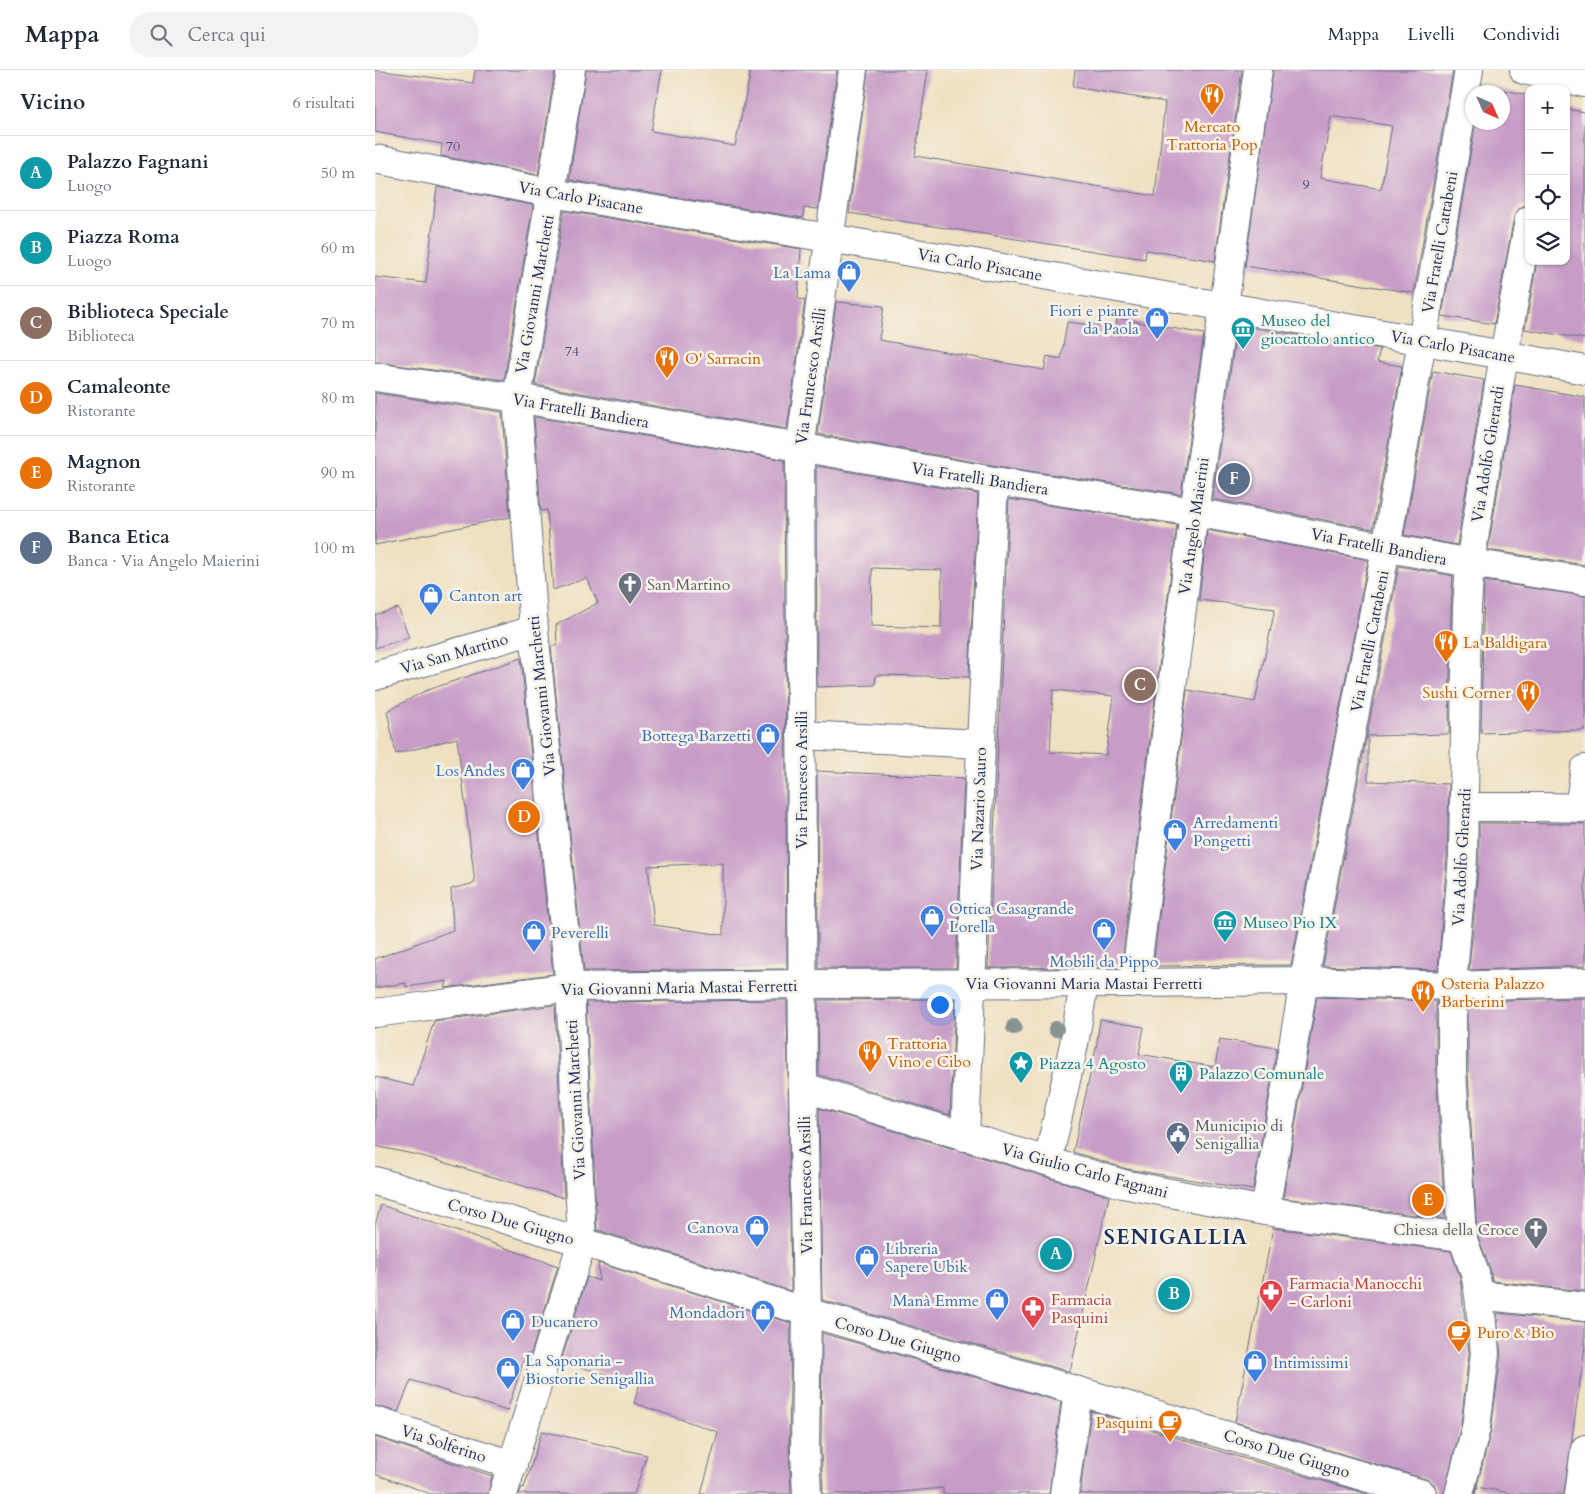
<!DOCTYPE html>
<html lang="it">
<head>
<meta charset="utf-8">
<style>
	body { margin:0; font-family:Cardo,serif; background:#f2f2f3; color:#1f2937 }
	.controls { position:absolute; right:15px; top:15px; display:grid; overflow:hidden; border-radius:10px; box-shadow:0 1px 4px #0004 }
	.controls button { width:45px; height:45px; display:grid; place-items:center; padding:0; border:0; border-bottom:1px solid #e0e1e3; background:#fff; color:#1f2937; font:25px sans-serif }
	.compass { position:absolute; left:1090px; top:15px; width:45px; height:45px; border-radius:50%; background:#fff; box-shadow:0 1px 4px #0004; rotate:135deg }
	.you { position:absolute; left:564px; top:934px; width:18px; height:18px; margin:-12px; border:4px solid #fff; border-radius:50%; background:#1a73e8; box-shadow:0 0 0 8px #1a73e833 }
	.badge { display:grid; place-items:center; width:32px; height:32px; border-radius:50%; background:#1f6fb2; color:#fff; font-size:16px; font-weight:700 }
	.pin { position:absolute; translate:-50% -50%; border:2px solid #fff; box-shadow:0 1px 5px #0006 }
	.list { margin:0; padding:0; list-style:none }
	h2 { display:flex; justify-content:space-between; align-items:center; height:65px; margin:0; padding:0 20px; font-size:21px }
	h2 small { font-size:16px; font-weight:400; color:#747a83 }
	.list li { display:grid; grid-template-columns:32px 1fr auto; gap:15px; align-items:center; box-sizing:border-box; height:75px; padding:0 20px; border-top:1px solid #e0e1e3 }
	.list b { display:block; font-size:19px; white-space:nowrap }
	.list p { margin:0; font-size:16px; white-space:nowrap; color:#747a83 }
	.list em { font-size:16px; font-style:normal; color:#747a83 }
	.icon { flex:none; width:28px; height:28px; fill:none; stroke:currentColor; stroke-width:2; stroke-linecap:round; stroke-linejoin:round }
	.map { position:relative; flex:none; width:1210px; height:1424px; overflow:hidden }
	header { display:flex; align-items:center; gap:30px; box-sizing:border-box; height:70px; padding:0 25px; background:#fff; border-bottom:1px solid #e0e1e3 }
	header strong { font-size:24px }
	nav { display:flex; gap:28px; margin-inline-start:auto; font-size:18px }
	.search { width:350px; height:45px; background:#f2f2f3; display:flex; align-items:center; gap:12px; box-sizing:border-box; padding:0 18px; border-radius:28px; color:#747a83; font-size:19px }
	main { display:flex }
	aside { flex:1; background:#fff }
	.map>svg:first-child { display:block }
	.building { fill:#c79dc8; fill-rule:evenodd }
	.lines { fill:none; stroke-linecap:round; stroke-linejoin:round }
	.street-casing { stroke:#656d81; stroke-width:30 }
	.street { stroke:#fff; stroke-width:28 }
	.tree { fill:#889491 }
	.labels { text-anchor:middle; stroke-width:5; stroke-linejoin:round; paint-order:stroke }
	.number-label { font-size:14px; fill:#464a78 }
	.food-label { font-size:16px; fill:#c56008; stroke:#f7f3e8; text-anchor:start }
	.street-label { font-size:16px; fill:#1b2f5e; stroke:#f7f3e8 }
	.shop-label { font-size:16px; fill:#366cbe; stroke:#f7f3e8; text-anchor:start }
	.culture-label { font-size:16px; fill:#0d838f; stroke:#f7f3e8; text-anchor:start }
	.worship-label { font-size:16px; fill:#5b616d; stroke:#f7f3e8; text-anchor:start }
	.service-label { font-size:16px; fill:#4e5e75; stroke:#f7f3e8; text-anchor:start }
	.health-label { font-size:16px; fill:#be3a42; stroke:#f7f3e8; text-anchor:start }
	.district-label { font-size:21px; font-weight:bold; letter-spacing:1px; fill:#1b2f5e; stroke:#f7f3e8 }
</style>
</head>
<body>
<header>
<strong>Mappa</strong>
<div class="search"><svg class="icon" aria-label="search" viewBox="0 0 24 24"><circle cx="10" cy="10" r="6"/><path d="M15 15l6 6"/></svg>Cerca qui</div>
<nav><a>Mappa</a><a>Livelli</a><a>Condividi</a></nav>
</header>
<main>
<aside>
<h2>Vicino<small>6 risultati</small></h2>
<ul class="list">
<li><span class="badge" style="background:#0f9aa8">A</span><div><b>Palazzo Fagnani</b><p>Luogo</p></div><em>50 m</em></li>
<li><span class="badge" style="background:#0f9aa8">B</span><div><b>Piazza Roma</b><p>Luogo</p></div><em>60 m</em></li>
<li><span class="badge" style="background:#8d6e63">C</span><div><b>Biblioteca Speciale</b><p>Biblioteca</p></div><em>70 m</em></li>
<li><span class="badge" style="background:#e8710a">D</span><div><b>Camaleonte</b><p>Ristorante</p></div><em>80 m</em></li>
<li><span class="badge" style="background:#e8710a">E</span><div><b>Magnon</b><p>Ristorante</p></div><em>90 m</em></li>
<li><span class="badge" style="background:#5c6f8a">F</span><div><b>Banca Etica</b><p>Banca · Via Angelo Maierini</p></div><em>100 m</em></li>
</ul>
</aside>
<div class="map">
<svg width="1210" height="1424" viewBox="0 0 1210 1424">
	<rect width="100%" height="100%" fill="#f7f3e8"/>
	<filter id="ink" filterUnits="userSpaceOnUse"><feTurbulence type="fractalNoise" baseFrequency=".02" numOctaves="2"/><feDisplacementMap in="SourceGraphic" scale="10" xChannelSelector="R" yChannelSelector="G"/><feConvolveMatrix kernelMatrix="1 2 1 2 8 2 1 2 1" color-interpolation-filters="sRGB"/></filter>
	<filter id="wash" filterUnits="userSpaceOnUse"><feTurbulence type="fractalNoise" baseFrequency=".0096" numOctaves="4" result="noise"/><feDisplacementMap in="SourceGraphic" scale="20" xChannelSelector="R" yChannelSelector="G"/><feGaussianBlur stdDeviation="1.12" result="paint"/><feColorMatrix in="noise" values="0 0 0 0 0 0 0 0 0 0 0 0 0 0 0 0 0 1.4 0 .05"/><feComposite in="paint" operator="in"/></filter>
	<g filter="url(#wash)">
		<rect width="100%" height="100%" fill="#efe0c1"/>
		<g id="blocks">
			<g class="building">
				<polygon points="0,0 98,13 100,0 180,0 163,105 66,86 67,74 0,62"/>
				<polygon points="211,0 287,0 276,61 360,76 376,0 462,0 443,139 429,138 428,148 194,110"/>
				<polygon points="493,0 553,0 540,86 780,126 790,32 698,17 700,0 867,0 840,191 771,180 770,189 474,143"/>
				<path d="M898 0H1078L1039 223 870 196ZM956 46 1017 56 1006 119 945 108Z"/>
				<polygon points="1107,16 1154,25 1154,135 1148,136 1142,140 1139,147 1119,254 1067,246 1101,52 1128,52 1128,22 1106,22"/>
				<polygon points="1191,39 1210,42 1210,269 1150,259 1162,191 1191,191"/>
				<polygon points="62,117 158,135 129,310 0,292 0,207 51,213"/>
				<polygon points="189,141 426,179 423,229 430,230 412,359 160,315"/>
				<polygon points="461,232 509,236 504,270 669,300 672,286 686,289 692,252 741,258 742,248 829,264 806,424 622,396 443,364"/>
				<polygon points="862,255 1005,279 1002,292 1027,296 998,459 837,429"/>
				<polygon points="1058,301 1109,310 1082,475 1029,465"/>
				<polygon points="1140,315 1210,327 1210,495 1113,480"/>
				<polygon points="0,323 127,342 135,447 0,475"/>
				<path d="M159 347 409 390 412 899 209 901 176 577 182 575 181 555 223 533 212 508 178 520 172 440 166 441ZM348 793V865L279 855 273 796Z"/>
				<path d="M441 396 603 424 594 607 501 605 500 615 442 617ZM497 498 567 500 566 558 496 556Z"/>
				<path d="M634 429 802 455 746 897 613 898ZM678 620 739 626 731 685 675 682Z"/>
				<polygon points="832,460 993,490 916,895 778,896 812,620 880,632 900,539 824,530"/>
				<polygon points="1024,496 1078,506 1076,537 1074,664 993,666 993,711 1074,714 1072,786 1063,900 948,896"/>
				<polygon points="1109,511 1210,526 1210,646 1209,660 1106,663"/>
				<polygon points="23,538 34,567 0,578 0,545"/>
				<polygon points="146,588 178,904 70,918 72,911 31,917 31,913 0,918 0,889 78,860 76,819 100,813 82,668 21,684 12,641 50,621"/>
				<polygon points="442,701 589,708 581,898 443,898"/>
				<polygon points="1104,753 1210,754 1210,896 1094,900 1104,788"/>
				<polygon points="942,927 1061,931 1061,1002 1070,1149 908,1128"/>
				<polygon points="1210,928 1210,1221 1117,1211 1115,1198 1102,1164 1093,1001 1093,931"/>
				<polygon points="580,929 575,1045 444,1005 443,930"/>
				<polygon points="412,930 416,1221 222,1160 211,932"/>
				<polygon points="180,935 189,1128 47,1086 0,1076 0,1007 38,1016 59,951"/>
				<polygon points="725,950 769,957 764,984 840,997 845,969 902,978 878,1120 752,1099 698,1082 721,978"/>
				<polygon points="444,1038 734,1126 695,1302 447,1230"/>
				<polygon points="6,1135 183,1196 156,1284 151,1283 132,1341 36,1310 23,1342 0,1336 0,1155"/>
				<polygon points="898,1158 1076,1181 1085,1207 1094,1283 1086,1355 1069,1424 1062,1424 1059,1414 1051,1409 860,1352"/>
				<polygon points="223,1193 416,1253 414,1380 416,1424 326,1424 343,1362 259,1333 265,1313 186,1292 212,1207 224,1211"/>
				<polygon points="1122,1243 1210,1252 1210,1276 1189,1424 1140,1424 1102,1417 1100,1424 1116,1360 1126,1285"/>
				<polygon points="447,1263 686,1332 674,1424 568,1424 568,1418 506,1424 448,1424 446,1380"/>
				<polygon points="716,1341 854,1384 993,1424 705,1424"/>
				<polygon points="167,1361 272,1385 259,1424 144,1424 147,1417 149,1418"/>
				<polygon points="0,1367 117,1406 113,1424 56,1424 0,1404"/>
			</g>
		</g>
	</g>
	<g filter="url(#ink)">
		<use href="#blocks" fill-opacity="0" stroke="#656d81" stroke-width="1"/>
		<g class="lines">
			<defs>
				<g id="street">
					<polyline points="1149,0 1210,13"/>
					<polyline points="0,89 176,123 454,168 1129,285 1210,300"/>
					<polyline points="0,307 142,328 619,411 819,442 1095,493 1210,511"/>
					<polyline points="0,606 159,560"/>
					<polyline points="426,665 606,674"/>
					<polyline points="1089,737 1166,737 1210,738"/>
					<polyline points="1204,738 1210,699"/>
					<polyline points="760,913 819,442 883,0"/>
					<polyline points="0,943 195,917 428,914 760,913 929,911 1077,916 1210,912"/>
					<polyline points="428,1017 748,1114 890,1141 1087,1167"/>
					<polyline points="590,1067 606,674 619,411"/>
					<polyline points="673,1091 699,974 709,914"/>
					<polyline points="0,1111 207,1172 432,1242 703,1321 1047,1424"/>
					<polyline points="890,1141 929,911 1011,478 1094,0"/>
					<polyline points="1104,1225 1210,1237"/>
					<polyline points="0,1351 138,1395"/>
					<polyline points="128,1424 207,1172 195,917 159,560 142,328 196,0"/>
					<polyline points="432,1424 430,1380 432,1242 428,1017 425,379 478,0"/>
					<polyline points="689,1424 703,1321"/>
					<polyline points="1084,1424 1101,1358 1110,1283 1104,1225 1100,1203 1087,1167 1077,1001 1077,916 1088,787 1092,537 1095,493 1129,285 1154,150"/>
					<polyline points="1204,1424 1210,1379"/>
				</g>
			</defs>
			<use href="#street" class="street-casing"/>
			<use href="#street" class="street"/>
		</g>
		<g class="tree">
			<circle cx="639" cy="957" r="8"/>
			<circle cx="681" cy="959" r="8"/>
		</g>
	</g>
	<defs>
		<symbol id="restaurant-pin" viewBox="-11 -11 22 30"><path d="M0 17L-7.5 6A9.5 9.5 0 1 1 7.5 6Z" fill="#e8710a" stroke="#f7f3e8"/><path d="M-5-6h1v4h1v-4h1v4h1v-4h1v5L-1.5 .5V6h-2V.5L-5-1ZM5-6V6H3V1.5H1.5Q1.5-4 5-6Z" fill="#fff"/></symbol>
		<symbol id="shop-pin" viewBox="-11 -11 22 30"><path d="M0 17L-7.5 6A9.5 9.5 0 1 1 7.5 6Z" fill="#3f7fe0" stroke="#f7f3e8"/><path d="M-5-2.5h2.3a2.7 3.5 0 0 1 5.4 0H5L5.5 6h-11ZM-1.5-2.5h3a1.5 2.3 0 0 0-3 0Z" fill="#fff"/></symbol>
		<symbol id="museum-pin" viewBox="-11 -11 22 30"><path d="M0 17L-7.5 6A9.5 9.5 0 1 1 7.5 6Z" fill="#0f9aa8" stroke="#f7f3e8"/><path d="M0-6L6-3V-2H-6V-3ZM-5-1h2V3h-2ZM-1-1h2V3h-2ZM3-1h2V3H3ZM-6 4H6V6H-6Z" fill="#fff"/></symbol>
		<symbol id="church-pin" viewBox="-11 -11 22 30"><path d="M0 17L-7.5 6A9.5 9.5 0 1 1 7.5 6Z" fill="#6b7280" stroke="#f7f3e8"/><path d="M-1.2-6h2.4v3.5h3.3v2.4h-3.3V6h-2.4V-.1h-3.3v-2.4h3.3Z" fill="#fff"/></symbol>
		<symbol id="sight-pin" viewBox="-11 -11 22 30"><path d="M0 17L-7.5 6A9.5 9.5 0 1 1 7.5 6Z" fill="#0f9aa8" stroke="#f7f3e8"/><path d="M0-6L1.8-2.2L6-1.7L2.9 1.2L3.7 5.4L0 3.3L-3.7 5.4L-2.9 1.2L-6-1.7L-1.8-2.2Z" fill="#fff"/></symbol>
		<symbol id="building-pin" viewBox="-11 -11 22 30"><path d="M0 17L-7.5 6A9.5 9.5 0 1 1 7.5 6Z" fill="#0f9aa8" stroke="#f7f3e8"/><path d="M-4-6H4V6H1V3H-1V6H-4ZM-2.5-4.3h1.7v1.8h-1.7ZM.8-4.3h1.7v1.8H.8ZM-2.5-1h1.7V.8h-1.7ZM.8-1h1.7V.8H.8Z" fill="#fff"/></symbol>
		<symbol id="civic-pin" viewBox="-11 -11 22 30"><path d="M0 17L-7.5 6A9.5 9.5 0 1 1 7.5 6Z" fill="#5c6f8a" stroke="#f7f3e8"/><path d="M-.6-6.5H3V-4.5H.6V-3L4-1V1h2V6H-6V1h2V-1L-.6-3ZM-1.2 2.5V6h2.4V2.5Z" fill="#fff"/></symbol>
		<symbol id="pharmacy-pin" viewBox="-11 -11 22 30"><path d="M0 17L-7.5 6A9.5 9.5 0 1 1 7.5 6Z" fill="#e0444e" stroke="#f7f3e8"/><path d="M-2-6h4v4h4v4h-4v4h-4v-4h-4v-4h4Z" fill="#fff"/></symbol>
		<symbol id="cafe-pin" viewBox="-11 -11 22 30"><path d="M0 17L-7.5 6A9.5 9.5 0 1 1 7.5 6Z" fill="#e8710a" stroke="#f7f3e8"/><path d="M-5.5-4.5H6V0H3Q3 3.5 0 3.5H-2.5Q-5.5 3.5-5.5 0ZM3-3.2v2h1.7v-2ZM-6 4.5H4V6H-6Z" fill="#fff"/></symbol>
	</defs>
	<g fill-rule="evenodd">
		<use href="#restaurant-pin" x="823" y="11" width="28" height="38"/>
		<use href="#shop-pin" x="460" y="188" width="28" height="38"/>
		<use href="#shop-pin" x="768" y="235" width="28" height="38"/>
		<use href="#museum-pin" x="854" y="245" width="28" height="38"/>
		<use href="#restaurant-pin" x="278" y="274" width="28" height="38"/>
		<use href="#church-pin" x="241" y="500" width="28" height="38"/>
		<use href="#shop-pin" x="42" y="511" width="28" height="38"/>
		<use href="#restaurant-pin" x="1057" y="558" width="28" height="38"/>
		<use href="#restaurant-pin" x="1139" y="608" width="28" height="38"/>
		<use href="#shop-pin" x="379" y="651" width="28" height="38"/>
		<use href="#shop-pin" x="134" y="686" width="28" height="38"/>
		<use href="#shop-pin" x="786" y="747" width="28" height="38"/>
		<use href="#shop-pin" x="543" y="833" width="28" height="38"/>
		<use href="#museum-pin" x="836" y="838" width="28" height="38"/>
		<use href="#shop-pin" x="715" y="846" width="28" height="38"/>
		<use href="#shop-pin" x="145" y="848" width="28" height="38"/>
		<use href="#restaurant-pin" x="1034" y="908" width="28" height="38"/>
		<use href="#restaurant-pin" x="481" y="968" width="28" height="38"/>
		<use href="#sight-pin" x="632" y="979" width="28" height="38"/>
		<use href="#building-pin" x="792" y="989" width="28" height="38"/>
		<use href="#civic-pin" x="789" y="1050" width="28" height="38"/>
		<use href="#shop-pin" x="368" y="1143" width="28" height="38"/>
		<use href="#church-pin" x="1147" y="1145" width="28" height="38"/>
		<use href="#shop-pin" x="478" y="1173" width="28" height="38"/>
		<use href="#pharmacy-pin" x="882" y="1208" width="28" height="38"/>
		<use href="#shop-pin" x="608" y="1216" width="28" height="38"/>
		<use href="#pharmacy-pin" x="644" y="1224" width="28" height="38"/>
		<use href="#shop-pin" x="374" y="1228" width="28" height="38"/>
		<use href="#shop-pin" x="124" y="1237" width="28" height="38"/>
		<use href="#cafe-pin" x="1070" y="1248" width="28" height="38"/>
		<use href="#shop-pin" x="866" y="1278" width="28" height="38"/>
		<use href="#shop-pin" x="119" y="1285" width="28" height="38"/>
		<use href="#cafe-pin" x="781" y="1338" width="28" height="38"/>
	</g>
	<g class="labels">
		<g class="number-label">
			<text x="78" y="81">70</text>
			<text x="931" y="119">9</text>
			<text x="197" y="286">74</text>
		</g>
		<g class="food-label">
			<text x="837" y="62" text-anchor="middle">Mercato<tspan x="837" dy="18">Trattoria Pop</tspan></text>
			<text x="310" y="294">O' Sarracin</text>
			<text x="1088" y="578">La Baldigara</text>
			<text x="1136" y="628" text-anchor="end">Sushi Corner</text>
			<text x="1066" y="919">Osteria Palazzo<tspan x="1066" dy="18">Barberini</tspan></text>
			<text x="512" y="979">Trattoria<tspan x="512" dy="18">Vino e Cibo</tspan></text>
			<text x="1102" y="1268">Puro &amp; Bio</text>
			<text x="778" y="1358" text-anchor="end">Pasquini</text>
		</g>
		<g class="street-label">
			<text transform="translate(206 127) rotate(10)" y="6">Via Carlo Pisacane</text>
			<text transform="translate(1064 172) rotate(-80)" y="6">Via Fratelli Cattabeni</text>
			<text transform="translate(605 194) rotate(10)" y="6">Via Carlo Pisacane</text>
			<text transform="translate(159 224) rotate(-80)" y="6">Via Giovanni Marchetti</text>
			<text transform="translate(1078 276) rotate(10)" y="6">Via Carlo Pisacane</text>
			<text transform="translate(435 306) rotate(-82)" y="6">Via Francesco Arsilli</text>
			<text transform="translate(206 340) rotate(10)" y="6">Via Fratelli Bandiera</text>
			<text transform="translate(1112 384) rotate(-81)" y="6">Via Adolfo Gherardi</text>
			<text transform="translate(605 408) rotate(9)" y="6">Via Fratelli Bandiera</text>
			<text transform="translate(818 456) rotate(-82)" y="6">Via Angelo Maierini</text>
			<text transform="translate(1004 476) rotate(11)" y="6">Via Fratelli Bandiera</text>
			<text transform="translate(994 571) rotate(-79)" y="6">Via Fratelli Cattabeni</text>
			<text transform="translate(79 583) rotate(-16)" y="6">Via San Martino</text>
			<text transform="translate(166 626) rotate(-96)" y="6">Via Giovanni Marchetti</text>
			<text transform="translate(426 710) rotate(-90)" y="6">Via Francesco Arsilli</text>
			<text transform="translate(603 739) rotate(-88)" y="6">Via Nazario Sauro</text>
			<text transform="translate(1086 787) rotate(-87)" y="6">Via Adolfo Gherardi</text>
			<text x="709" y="919">Via Giovanni Maria Mastai Ferretti</text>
			<text transform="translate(304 917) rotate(-1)" y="6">Via Giovanni Maria Mastai Ferretti</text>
			<text transform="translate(200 1030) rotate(-93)" y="6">Via Giovanni Marchetti</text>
			<text transform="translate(710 1100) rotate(15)" y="6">Via Giulio Carlo Fagnani</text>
			<text transform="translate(430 1115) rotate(-91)" y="6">Via Francesco Arsilli</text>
			<text transform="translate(136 1151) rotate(16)" y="6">Corso Due Giugno</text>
			<text transform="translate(523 1269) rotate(16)" y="6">Corso Due Giugno</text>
			<text transform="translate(69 1373) rotate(18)" y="6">Via Solferino</text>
			<text transform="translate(912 1383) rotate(17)" y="6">Corso Due Giugno</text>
		</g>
		<g class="shop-label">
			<text x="456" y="208" text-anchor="end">La Lama</text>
			<text x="764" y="246" text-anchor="end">Fiori e piante<tspan x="764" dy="18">da Paola</tspan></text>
			<text x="74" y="531">Canton art</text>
			<text x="376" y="671" text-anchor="end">Bottega Barzetti</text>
			<text x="130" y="706" text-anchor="end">Los Andes</text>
			<text x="818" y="758">Arredamenti<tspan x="818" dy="18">Pongetti</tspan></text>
			<text x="574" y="844">Ottica Casagrande<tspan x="574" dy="18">Lorella</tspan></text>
			<text x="176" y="868">Peverelli</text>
			<text x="729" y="897" text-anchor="middle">Mobili da Pippo</text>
			<text x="364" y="1163" text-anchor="end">Canova</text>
			<text x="510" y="1184">Libreria<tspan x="510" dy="18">Sapere Ubik</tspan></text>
			<text x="604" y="1236" text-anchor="end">Manà Emme</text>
			<text x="370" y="1248" text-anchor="end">Mondadori</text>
			<text x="156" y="1257">Ducanero</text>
			<text x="150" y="1296">La Saponaria -<tspan x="150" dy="18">Biostorie Senigallia</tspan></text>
			<text x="898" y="1298">Intimissimi</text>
		</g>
		<g class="culture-label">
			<text x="886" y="256">Museo del<tspan x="886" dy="18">giocattolo antico</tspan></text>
			<text x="868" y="858">Museo Pio IX</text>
			<text x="664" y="999">Piazza 4 Agosto</text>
			<text x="824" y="1009">Palazzo Comunale</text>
		</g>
		<g class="worship-label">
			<text x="272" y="520">San Martino</text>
			<text x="1144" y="1165" text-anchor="end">Chiesa della Croce</text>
		</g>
		<g class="service-label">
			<text x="820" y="1061">Municipio di<tspan x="820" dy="18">Senigallia</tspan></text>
		</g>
		<g class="health-label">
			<text x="914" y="1219">Farmacia Manocchi<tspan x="914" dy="18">- Carloni</tspan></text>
			<text x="676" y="1235">Farmacia<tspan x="676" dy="18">Pasquini</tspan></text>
		</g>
		<g class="district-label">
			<text x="801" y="1174">SENIGALLIA</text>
		</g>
	</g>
</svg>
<div class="controls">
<button>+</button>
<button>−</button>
<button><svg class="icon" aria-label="locate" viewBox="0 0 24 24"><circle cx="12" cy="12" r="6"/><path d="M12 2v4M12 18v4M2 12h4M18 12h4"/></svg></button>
<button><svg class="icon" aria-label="layers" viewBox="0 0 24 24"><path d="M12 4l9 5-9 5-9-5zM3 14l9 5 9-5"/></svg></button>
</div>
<svg class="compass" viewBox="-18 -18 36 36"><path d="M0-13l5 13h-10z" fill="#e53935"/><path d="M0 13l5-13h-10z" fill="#747a83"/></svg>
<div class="you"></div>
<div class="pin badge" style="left:681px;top:1184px;background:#0f9aa8">A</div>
<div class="pin badge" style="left:799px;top:1224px;background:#0f9aa8">B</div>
<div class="pin badge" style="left:765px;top:615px;background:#8d6e63">C</div>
<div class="pin badge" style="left:149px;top:747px;background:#e8710a">D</div>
<div class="pin badge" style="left:1053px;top:1130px;background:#e8710a">E</div>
<div class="pin badge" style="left:859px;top:409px;background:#5c6f8a">F</div>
</div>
</main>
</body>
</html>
